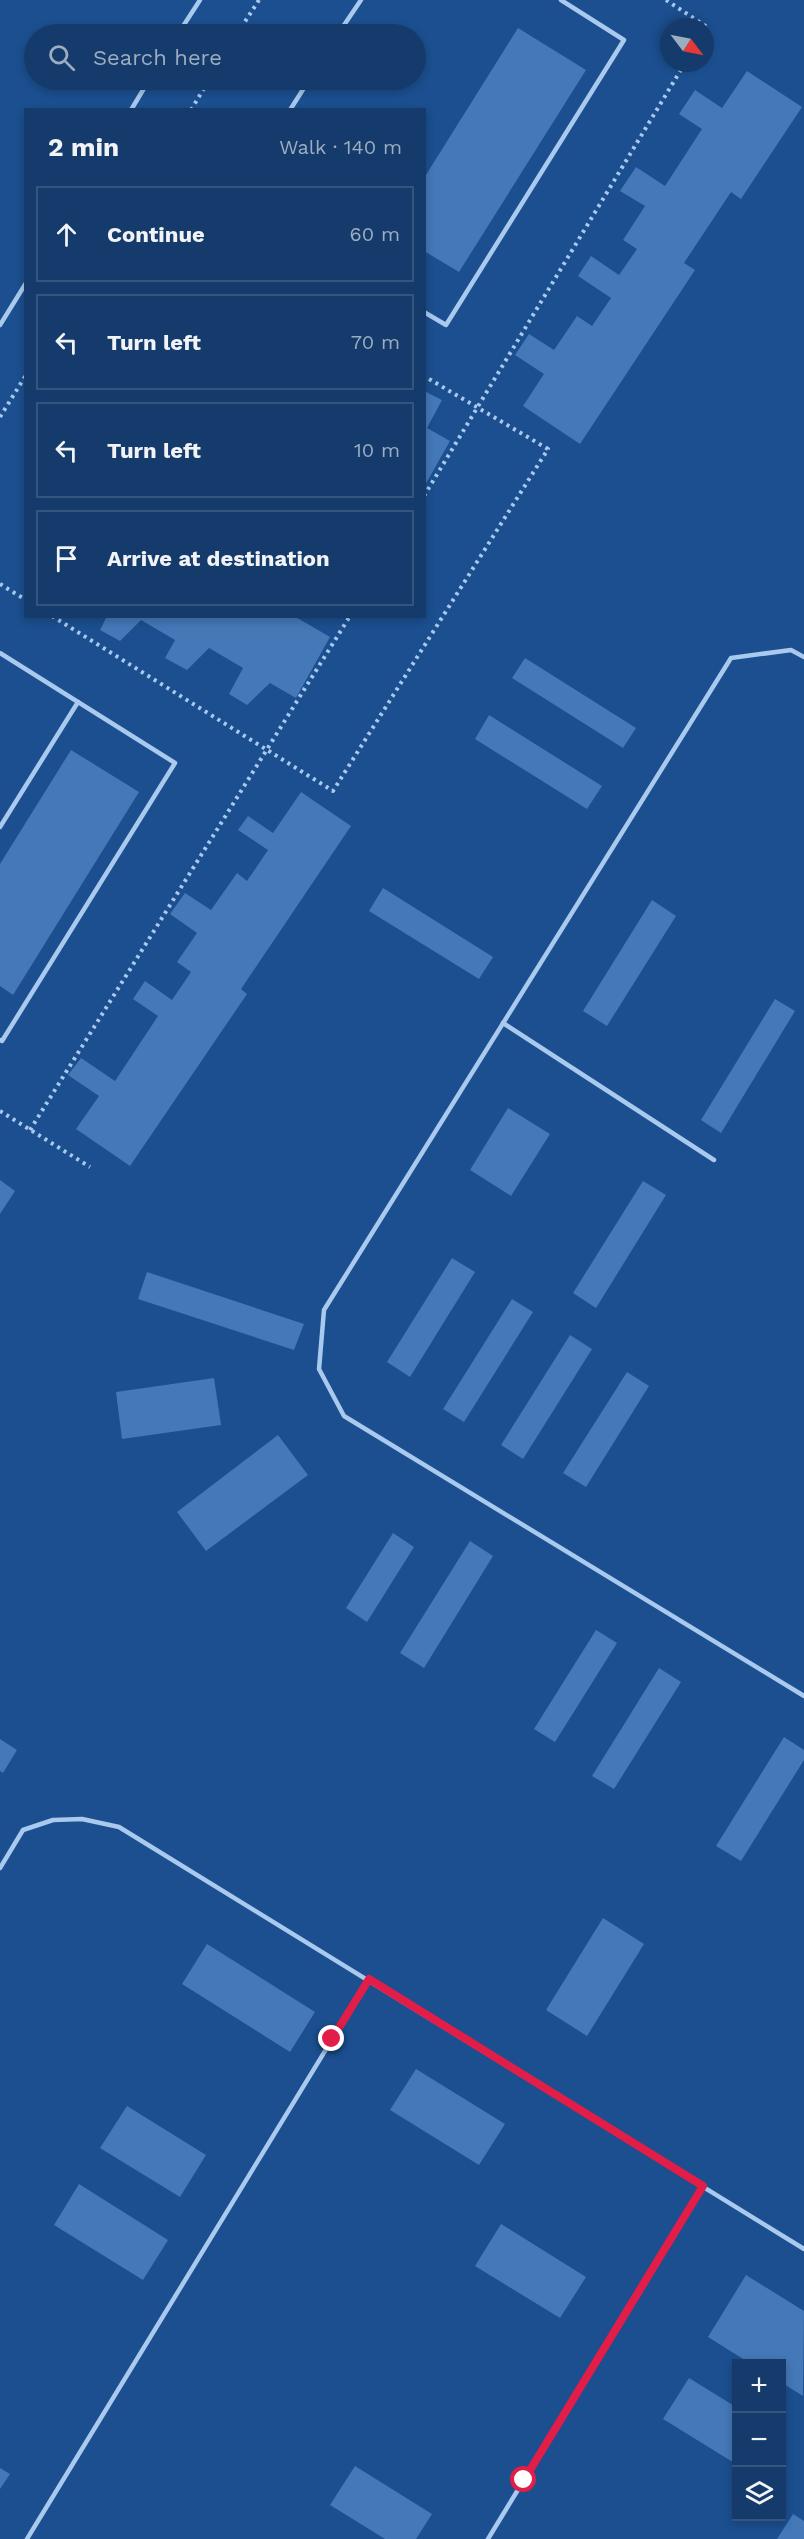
<!DOCTYPE html>
<html lang="en">
<head>
<meta charset="utf-8">
<style>
	body { margin:0; font-family:"Work Sans",sans-serif; background:#1d4271; color:#f1f3f6 }
	.controls { position:absolute; right:18px; bottom:18px; display:grid; overflow:hidden; border-radius:0px; box-shadow:0 3px 9px #0003 }
	.controls button { width:54px; height:54px; display:grid; place-items:center; padding:0; border:0; border-bottom:2px solid #33557e; background:#143b6b; color:#f1f3f6; font:30px sans-serif }
	.compass { position:absolute; left:660px; top:18px; width:54px; height:54px; border-radius:50%; background:#143b6b; box-shadow:0 3px 9px #0003; rotate:122deg }
	.stop { position:absolute; width:18px; height:18px; margin:-14px; border:4px solid #e11d48; border-radius:50%; background:#fff }
	.stop.end { background:#e11d48; border-color:#fff; box-shadow:0 2px 6px #0008 }
	.list { margin:0; padding:0; list-style:none }
	h2 { display:flex; justify-content:space-between; align-items:center; height:78px; margin:0; padding:0 24px; font-size:26px }
	h2 small { font-size:20px; font-weight:400; color:#9dadc1 }
	.list li { display:grid; grid-template-columns:39px 1fr auto; gap:18px; align-items:center; box-sizing:border-box; height:96px; margin:0 12px 12px; padding:0 12px; border:2px solid #33557e; border-radius:0px }
	.list b { display:block; font-size:22px; white-space:nowrap }
	.list em { font-size:20px; font-style:normal; color:#9dadc1 }
	.icon { flex:none; width:33px; height:33px; fill:none; stroke:currentColor; stroke-width:2; stroke-linecap:round; stroke-linejoin:round }
	.map { position:relative; flex:none; width:804px; height:2539px; overflow:hidden }
	.search { position:absolute; background:#143b6b; box-shadow:0 3px 9px #0003; left:24px; top:24px; width:402px; height:66px; display:flex; align-items:center; gap:15px; box-sizing:border-box; padding:0 21px; border-radius:33px; color:#9dadc1; font-size:22px }
	.panel { position:absolute; background:#143b6b; box-shadow:0 3px 9px #0003; left:24px; top:108px; width:402px; height:510px; border-radius:0px }
	.map>svg:first-child { display:block }
	.building { fill:#4478b7 }
	.lines { fill:none; stroke-linecap:round; stroke-linejoin:round }
	.path { stroke:#a9c9ee; stroke-width:4; stroke-dasharray:3 4.5; stroke-linecap:butt }
	.service { stroke:#a9c9ee; stroke-width:4.5 }
	.route { stroke:#e11d48; stroke-width:8 }
</style>
</head>
<body>
<div class="map">
<svg width="804" height="2539" viewBox="0 0 804 2539">
	<rect width="100%" height="100%" fill="#1b4f8f"/>
	<g class="building">
		<polygon points="518,28 586,70 459,272 424,251 424,178"/>
		<polygon points="747,71 802,107 741,199 731,192 684,263 695,270 580,444 523,406 544,374 515,355 529,334 554,350 577,316 592,326 611,298 578,276 591,256 619,275 637,249 623,240 645,206 620,191 636,167 665,186 702,129 679,114 695,90 722,108"/>
		<polygon points="424,391 442,400 427,428 450,441 424,487"/>
		<polygon points="107,616 294,616 330,637 296,698 270,683 247,705 229,694 243,668 209,648 187,670 165,658 175,640 141,620 120,641 100,630"/>
		<polygon points="525,658 636,728 623,748 512,678"/>
		<polygon points="489,715 602,786 587,809 475,739"/>
		<polygon points="71,750 139,792 13,995 0,986 0,864"/>
		<polygon points="301,792 351,826 241,989 247,994 130,1166 76,1129 99,1096 68,1075 81,1058 115,1081 158,1016 133,999 145,981 172,1000 191,972 177,962 197,933 170,914 185,893 211,910 237,873 247,881 268,850 238,830 248,816 273,833"/>
		<polygon points="383,888 493,957 479,979 369,911"/>
		<polygon points="652,900 676,916 607,1026 583,1011"/>
		<polygon points="775,999 795,1011 721,1133 701,1120"/>
		<polygon points="508,1108 550,1134 511,1196 470,1170"/>
		<polygon points="0,1180 15,1191 0,1214"/>
		<polygon points="643,1181 666,1195 596,1308 573,1293"/>
		<polygon points="452,1258 475,1272 410,1377 387,1362"/>
		<polygon points="147,1272 304,1324 294,1350 138,1299"/>
		<polygon points="512,1299 533,1312 464,1422 443,1409"/>
		<polygon points="570,1335 592,1349 523,1459 501,1445"/>
		<polygon points="627,1372 649,1386 586,1487 563,1473"/>
		<polygon points="214,1378 221,1425 122,1439 116,1392"/>
		<polygon points="278,1435 308,1475 206,1551 177,1512"/>
		<polygon points="393,1533 414,1547 367,1622 346,1608"/>
		<polygon points="470,1541 493,1556 424,1668 400,1653"/>
		<polygon points="596,1630 617,1643 555,1742 534,1729"/>
		<polygon points="659,1668 681,1682 614,1789 592,1776"/>
		<polygon points="784,1737 804,1750 804,1760 741,1861 716,1846"/>
		<polygon points="0,1739 17,1750 3,1773 0,1771"/>
		<polygon points="603,1918 644,1944 587,2036 546,2010"/>
		<polygon points="207,1944 315,2012 290,2052 182,1984"/>
		<polygon points="416,2069 505,2124 479,2165 390,2110"/>
		<polygon points="127,2106 206,2155 180,2197 100,2148"/>
		<polygon points="79,2184 168,2240 143,2280 54,2225"/>
		<polygon points="501,2224 586,2277 560,2318 475,2266"/>
		<polygon points="746,2275 804,2311 803,2396 782,2383 782,2364 751,2364 708,2337"/>
		<polygon points="689,2378 736,2407 736,2464 663,2419"/>
		<polygon points="355,2466 432,2514 416,2539 385,2539 330,2505"/>
		<polygon points="0,2468 10,2474 0,2489"/>
		<polygon points="793,2514 804,2521 804,2539 777,2539"/>
	</g>
	<g class="lines">
		<g class="path">
			<polyline points="666,0 707,27 705,30"/>
			<polyline points="237,34 259,0"/>
			<polyline points="191,110 209,80"/>
			<polyline points="0,417 26,375"/>
			<polyline points="424,496 685,63"/>
			<polyline points="0,584 26,600"/>
			<polyline points="52,616 333,791 548,449 424,376"/>
			<polyline points="0,1111 90,1167"/>
			<polyline points="30,1130 350,616"/>
		</g>
		<g class="service">
			<polyline points="178,34 200,0"/>
			<polyline points="338,34 361,0"/>
			<polyline points="131,110 149,80"/>
			<polyline points="290,110 309,80"/>
			<polyline points="424,312 446,325 624,40 561,0"/>
			<polyline points="0,325 26,283"/>
			<polyline points="0,653 175,763 2,1041 0,1040"/>
			<polyline points="804,657 791,650 731,658 324,1310 319,1369 344,1416 804,1696"/>
			<polyline points="0,827 78,702"/>
			<polyline points="503,1023 714,1160"/>
			<polyline points="0,1868 23,1830 53,1820 82,1819 119,1827 804,2249"/>
			<polyline points="27,2539 369,1979"/>
			<polyline points="488,2539 703,2186"/>
		</g>
	</g>
	<g class="lines">
		<polyline class="route" points="332,2039 369,1979 703,2186 524,2480"/>
	</g>
</svg>
<div class="controls">
<button>+</button>
<button>−</button>
<button><svg class="icon" aria-label="layers" viewBox="0 0 24 24"><path d="M12 4l9 5-9 5-9-5zM3 14l9 5 9-5"/></svg></button>
</div>
<svg class="compass" viewBox="-18 -18 36 36"><path d="M0-13l5 13h-10z" fill="#e53935"/><path d="M0 13l5-13h-10z" fill="#9dadc1"/></svg>
<div class="stop" style="left:524px;top:2480px"></div>
<div class="stop end" style="left:332px;top:2039px"></div>
<div class="search"><svg class="icon" aria-label="search" viewBox="0 0 24 24"><circle cx="10" cy="10" r="6"/><path d="M15 15l6 6"/></svg>Search here</div>
<section class="panel">
<h2>2 min<small>Walk · 140 m</small></h2>
<ul class="list">
<li><svg class="icon" aria-label="ahead" viewBox="0 0 24 24"><path d="M12 20V5M6 11l6-6 6 6"/></svg><div><b>Continue</b></div><em>60 m</em></li>
<li><svg class="icon" aria-label="left" viewBox="0 0 24 24"><path d="M17 20v-9H6M10 6l-5 5 5 5"/></svg><div><b>Turn left</b></div><em>70 m</em></li>
<li><svg class="icon" aria-label="left" viewBox="0 0 24 24"><path d="M17 20v-9H6M10 6l-5 5 5 5"/></svg><div><b>Turn left</b></div><em>10 m</em></li>
<li><svg class="icon" aria-label="arrive" viewBox="0 0 24 24"><path d="M6 21V4h12l-3 4 3 4H6"/></svg><div><b>Arrive at destination</b></div></li>
</ul>
</section>
</div>
</body>
</html>
